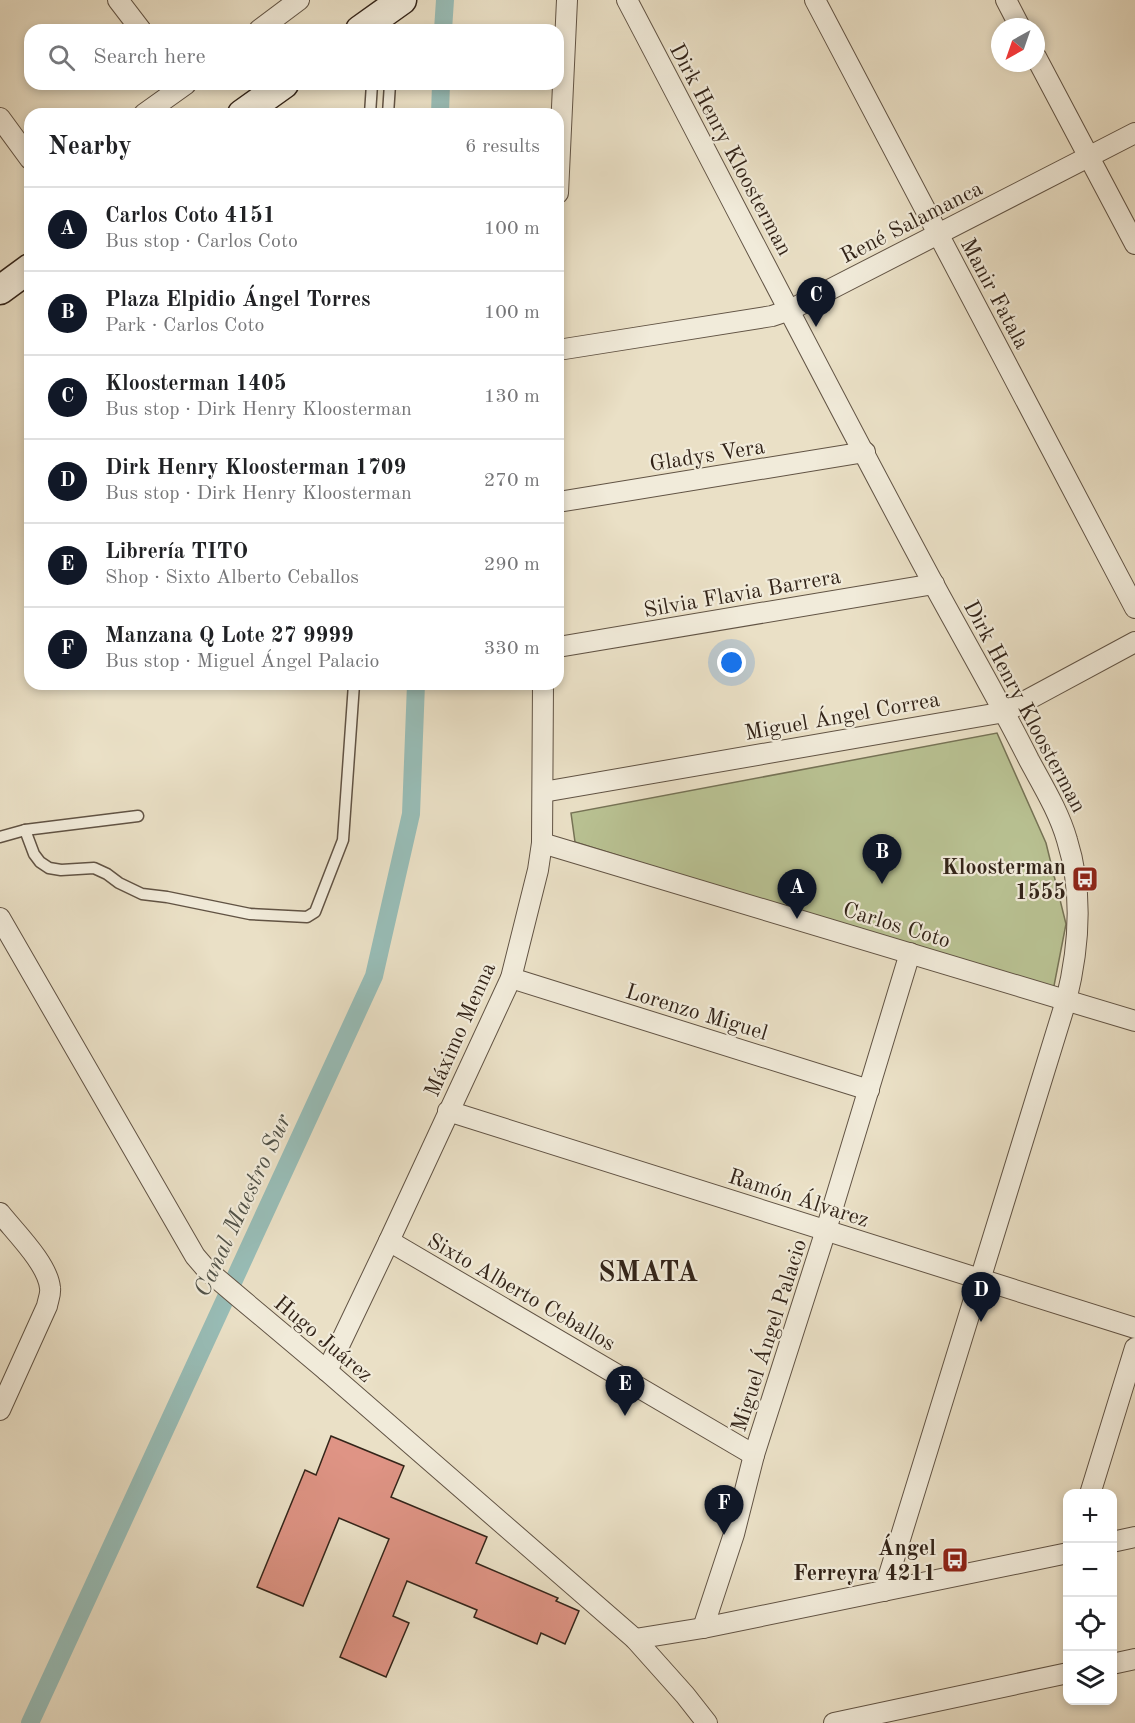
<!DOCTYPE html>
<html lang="en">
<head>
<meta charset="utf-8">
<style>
	body { margin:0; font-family:"Old Standard TT",serif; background:#f2f2f2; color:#202124 }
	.controls { position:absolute; right:18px; bottom:18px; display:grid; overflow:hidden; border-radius:12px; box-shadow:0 3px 9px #0003 }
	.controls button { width:54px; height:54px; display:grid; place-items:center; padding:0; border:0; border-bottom:2px solid #e0e0e0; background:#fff; color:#202124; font:30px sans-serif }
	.compass { position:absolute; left:991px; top:18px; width:54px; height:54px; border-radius:50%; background:#fff; box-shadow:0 3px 9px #0003; rotate:220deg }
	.you { position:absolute; left:732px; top:663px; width:21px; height:21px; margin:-15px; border:4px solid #fff; border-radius:50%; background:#1a73e8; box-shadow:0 0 0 9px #1a73e833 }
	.badge { display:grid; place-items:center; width:39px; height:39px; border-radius:50%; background:#111827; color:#fff; font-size:20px; font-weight:700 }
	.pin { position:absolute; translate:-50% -50px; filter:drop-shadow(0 2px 3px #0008) }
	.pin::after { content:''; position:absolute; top:32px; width:21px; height:18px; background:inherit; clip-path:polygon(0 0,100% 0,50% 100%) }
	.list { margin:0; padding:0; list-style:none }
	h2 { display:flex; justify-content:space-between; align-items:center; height:78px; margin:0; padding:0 24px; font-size:26px }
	h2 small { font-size:20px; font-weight:400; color:#757577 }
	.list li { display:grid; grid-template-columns:39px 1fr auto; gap:18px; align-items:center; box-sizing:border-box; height:84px; padding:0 24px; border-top:2px solid #e0e0e0 }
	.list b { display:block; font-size:22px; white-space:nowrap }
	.list p { margin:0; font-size:20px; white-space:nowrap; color:#757577 }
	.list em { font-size:20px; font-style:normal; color:#757577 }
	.icon { flex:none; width:33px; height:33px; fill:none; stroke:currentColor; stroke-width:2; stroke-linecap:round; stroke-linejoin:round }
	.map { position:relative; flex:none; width:1135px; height:1723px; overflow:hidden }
	.search { position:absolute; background:#fff; box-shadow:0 3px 9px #0003; left:24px; top:24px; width:540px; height:66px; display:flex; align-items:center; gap:15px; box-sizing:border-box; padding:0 21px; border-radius:18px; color:#757577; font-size:22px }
	.panel { position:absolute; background:#fff; box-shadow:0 3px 9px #0003; left:24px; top:108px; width:540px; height:582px; border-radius:18px }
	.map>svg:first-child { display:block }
	.green { fill:#b9c293; stroke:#767356; stroke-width:1.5 }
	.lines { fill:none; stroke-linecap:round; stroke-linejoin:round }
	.canal { stroke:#98bdb7; stroke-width:18 }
	.building { fill:#df9485; stroke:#332419; stroke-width:1.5 }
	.lane-casing { stroke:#615344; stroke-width:13 }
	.street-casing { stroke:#615344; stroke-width:22 }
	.secondary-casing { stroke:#332419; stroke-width:31 }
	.lane { stroke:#f1ebda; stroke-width:10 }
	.street { stroke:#f1ebda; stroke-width:20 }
	.secondary { stroke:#f1ebda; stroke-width:28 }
	.labels { text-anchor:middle; stroke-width:4.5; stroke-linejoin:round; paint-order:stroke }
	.street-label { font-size:22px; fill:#332419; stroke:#f1ebda }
	.poi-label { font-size:22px; font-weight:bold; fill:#332419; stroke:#f1ebda; text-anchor:end }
	.water-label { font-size:24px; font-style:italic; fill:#515248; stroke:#f1ebda }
	.district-label { font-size:28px; font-weight:bold; fill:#332419; stroke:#f1ebda }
</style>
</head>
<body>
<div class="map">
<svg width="1135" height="1723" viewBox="0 0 1135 1723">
	<rect width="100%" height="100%" fill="#eae0c6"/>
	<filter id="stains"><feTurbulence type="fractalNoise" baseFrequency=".00333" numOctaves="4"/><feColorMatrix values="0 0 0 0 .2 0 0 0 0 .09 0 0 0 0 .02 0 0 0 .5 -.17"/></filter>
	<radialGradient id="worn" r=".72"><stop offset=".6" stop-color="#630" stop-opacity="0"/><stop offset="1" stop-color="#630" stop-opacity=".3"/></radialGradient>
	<polygon class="green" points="997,733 1046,843 1066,924 1053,991 575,842 571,813"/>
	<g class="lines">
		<g class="canal">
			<polyline points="443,30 445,0"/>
			<polyline points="440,114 441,84"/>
			<polyline points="30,1723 374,976 411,814 416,684"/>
		</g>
	</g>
	<polygon class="building" points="331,1436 404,1466 391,1497 487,1537 476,1563 558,1598 556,1601 579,1611 565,1644 541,1633 537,1644 474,1617 477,1610 407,1581 393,1616 409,1623 386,1677 340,1657 389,1539 339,1518 303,1606 257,1587 305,1470 316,1475"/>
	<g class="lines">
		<defs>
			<g id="lane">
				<polyline points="370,114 372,84"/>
				<polyline points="388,114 390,84"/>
				<polyline points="25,830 34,854 40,862 49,868 61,870 94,868 107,874 119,883 142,894 167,897 250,914 307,917 315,912 343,840 354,684"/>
				<polyline points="0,837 25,830 138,816"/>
			</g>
			<g id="street">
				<polyline points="118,0 141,30"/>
				<path d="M627 0C729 194 829 390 933 583 965 642 999 700 1029 760 1043 786 1059 812 1067 840 1083 891 1079 949 1066 1001L884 1591"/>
				<polyline points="815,0 1135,608"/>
				<polyline points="1006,0 1020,27"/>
				<polyline points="259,30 299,0"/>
				<polyline points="1036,57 1135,244"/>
				<polyline points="144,114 186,84"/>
				<polyline points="0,118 30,159"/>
				<polyline points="558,193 567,0"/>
				<polyline points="558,350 772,316 790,310 1135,133"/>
				<polyline points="558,502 865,452"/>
				<polyline points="558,647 934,584"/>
				<polyline points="543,792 1005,712 1135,642"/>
				<polyline points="542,843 1135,1021"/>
				<polyline points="0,918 195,1256 207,1270 240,1298 327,1371 635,1639 685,1695 707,1723"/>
				<polyline points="511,978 869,1090"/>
				<polyline points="448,1111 1135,1328"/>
				<path d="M0 1213C15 1232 48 1264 50 1288 51 1294 48 1300 47 1306L0 1410"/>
				<polyline points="389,1241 754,1455"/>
				<polyline points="327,1371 389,1241 511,978 538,870 542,843 543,684"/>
				<polyline points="1090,1494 1135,1348"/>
				<polyline points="1112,1542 1135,1537"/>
				<polyline points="703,1628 734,1534 754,1455 826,1230 910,953"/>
				<polyline points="635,1639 703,1628 1068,1553"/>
				<polyline points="1112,1664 1135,1659"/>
				<polyline points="834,1723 1068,1673"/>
			</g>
			<g id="secondary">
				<polyline points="360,30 402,0"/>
				<polyline points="242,114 284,84"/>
				<polyline points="0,290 30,268"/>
			</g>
		</defs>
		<use href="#lane" class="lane-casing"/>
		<use href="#street" class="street-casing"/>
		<use href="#secondary" class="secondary-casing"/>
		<use href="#lane" class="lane"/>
		<use href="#street" class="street"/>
		<use href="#secondary" class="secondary"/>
	</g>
	<defs>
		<symbol id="bus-square" viewBox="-11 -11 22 22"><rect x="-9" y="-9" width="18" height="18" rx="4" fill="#8f2418" stroke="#f1ebda"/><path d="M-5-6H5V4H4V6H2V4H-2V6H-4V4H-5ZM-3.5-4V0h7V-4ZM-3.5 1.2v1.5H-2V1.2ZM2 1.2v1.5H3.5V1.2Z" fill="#fff"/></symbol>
	</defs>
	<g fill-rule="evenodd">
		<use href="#bus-square" x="1070" y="864" width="30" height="30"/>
		<use href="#bus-square" x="940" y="1545" width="30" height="30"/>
	</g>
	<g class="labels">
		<g class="street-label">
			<text transform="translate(732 149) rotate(62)" y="8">Dirk Henry Kloosterman</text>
			<text transform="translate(911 221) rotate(-27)" y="8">René Salamanca</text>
			<text transform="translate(996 293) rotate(62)" y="8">Manir Fatala</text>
			<text transform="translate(707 454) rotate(-9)" y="8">Gladys Vera</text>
			<text transform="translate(742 592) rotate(-10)" y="8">Silvia Flavia Barrera</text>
			<text transform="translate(1026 706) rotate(62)" y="8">Dirk Henry Kloosterman</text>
			<text transform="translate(842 715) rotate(-10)" y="8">Miguel Ángel Correa</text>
			<text transform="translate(897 924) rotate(17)" y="8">Carlos Coto</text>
			<text transform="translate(697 1011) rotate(17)" y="8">Lorenzo Miguel</text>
			<text transform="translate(459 1029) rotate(-66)" y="8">Máximo Menna</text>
			<text transform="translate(799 1197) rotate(18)" y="8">Ramón Álvarez</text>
			<text transform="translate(522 1291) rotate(30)" y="8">Sixto Alberto Ceballos</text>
			<text transform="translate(768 1335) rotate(-72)" y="8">Miguel Ángel Palacio</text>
			<text transform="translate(324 1338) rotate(40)" y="8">Hugo Juárez</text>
		</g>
		<g class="poi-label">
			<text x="1066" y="874">Kloosterman<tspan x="1066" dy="25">1555</tspan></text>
			<text x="936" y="1555">Ángel<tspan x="936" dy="25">Ferreyra 4211</tspan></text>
		</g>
		<g class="water-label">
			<text transform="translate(242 1205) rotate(-65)" y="8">Canal Maestro Sur</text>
		</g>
		<g class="district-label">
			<text x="648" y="1281">SMATA</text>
		</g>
	</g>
	<rect width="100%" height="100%" filter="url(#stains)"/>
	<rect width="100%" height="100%" fill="url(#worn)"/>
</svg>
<div class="controls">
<button>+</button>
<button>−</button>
<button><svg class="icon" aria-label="locate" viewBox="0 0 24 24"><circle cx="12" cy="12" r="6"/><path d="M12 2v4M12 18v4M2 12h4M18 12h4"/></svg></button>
<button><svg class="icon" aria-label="layers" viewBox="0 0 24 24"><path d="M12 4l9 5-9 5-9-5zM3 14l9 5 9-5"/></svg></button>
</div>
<svg class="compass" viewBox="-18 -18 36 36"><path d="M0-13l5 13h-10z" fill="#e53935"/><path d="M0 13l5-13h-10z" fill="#757577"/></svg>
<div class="you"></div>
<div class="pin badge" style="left:797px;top:919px">A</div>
<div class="pin badge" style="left:882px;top:884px">B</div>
<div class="pin badge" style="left:816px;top:327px">C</div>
<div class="pin badge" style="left:981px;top:1322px">D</div>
<div class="pin badge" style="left:625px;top:1416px">E</div>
<div class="pin badge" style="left:724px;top:1535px">F</div>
<div class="search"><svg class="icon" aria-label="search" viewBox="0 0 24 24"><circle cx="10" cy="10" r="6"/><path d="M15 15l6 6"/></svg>Search here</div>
<section class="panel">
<h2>Nearby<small>6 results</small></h2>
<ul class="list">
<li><span class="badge">A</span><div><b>Carlos Coto 4151</b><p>Bus stop · Carlos Coto</p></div><em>100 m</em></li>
<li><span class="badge">B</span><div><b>Plaza Elpidio Ángel Torres</b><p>Park · Carlos Coto</p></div><em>100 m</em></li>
<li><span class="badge">C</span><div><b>Kloosterman 1405</b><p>Bus stop · Dirk Henry Kloosterman</p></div><em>130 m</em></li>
<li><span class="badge">D</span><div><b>Dirk Henry Kloosterman 1709</b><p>Bus stop · Dirk Henry Kloosterman</p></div><em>270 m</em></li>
<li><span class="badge">E</span><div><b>Librería TITO</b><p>Shop · Sixto Alberto Ceballos</p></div><em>290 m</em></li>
<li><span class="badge">F</span><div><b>Manzana Q Lote 27 9999</b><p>Bus stop · Miguel Ángel Palacio</p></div><em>330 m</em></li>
</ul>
</section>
</div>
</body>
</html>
